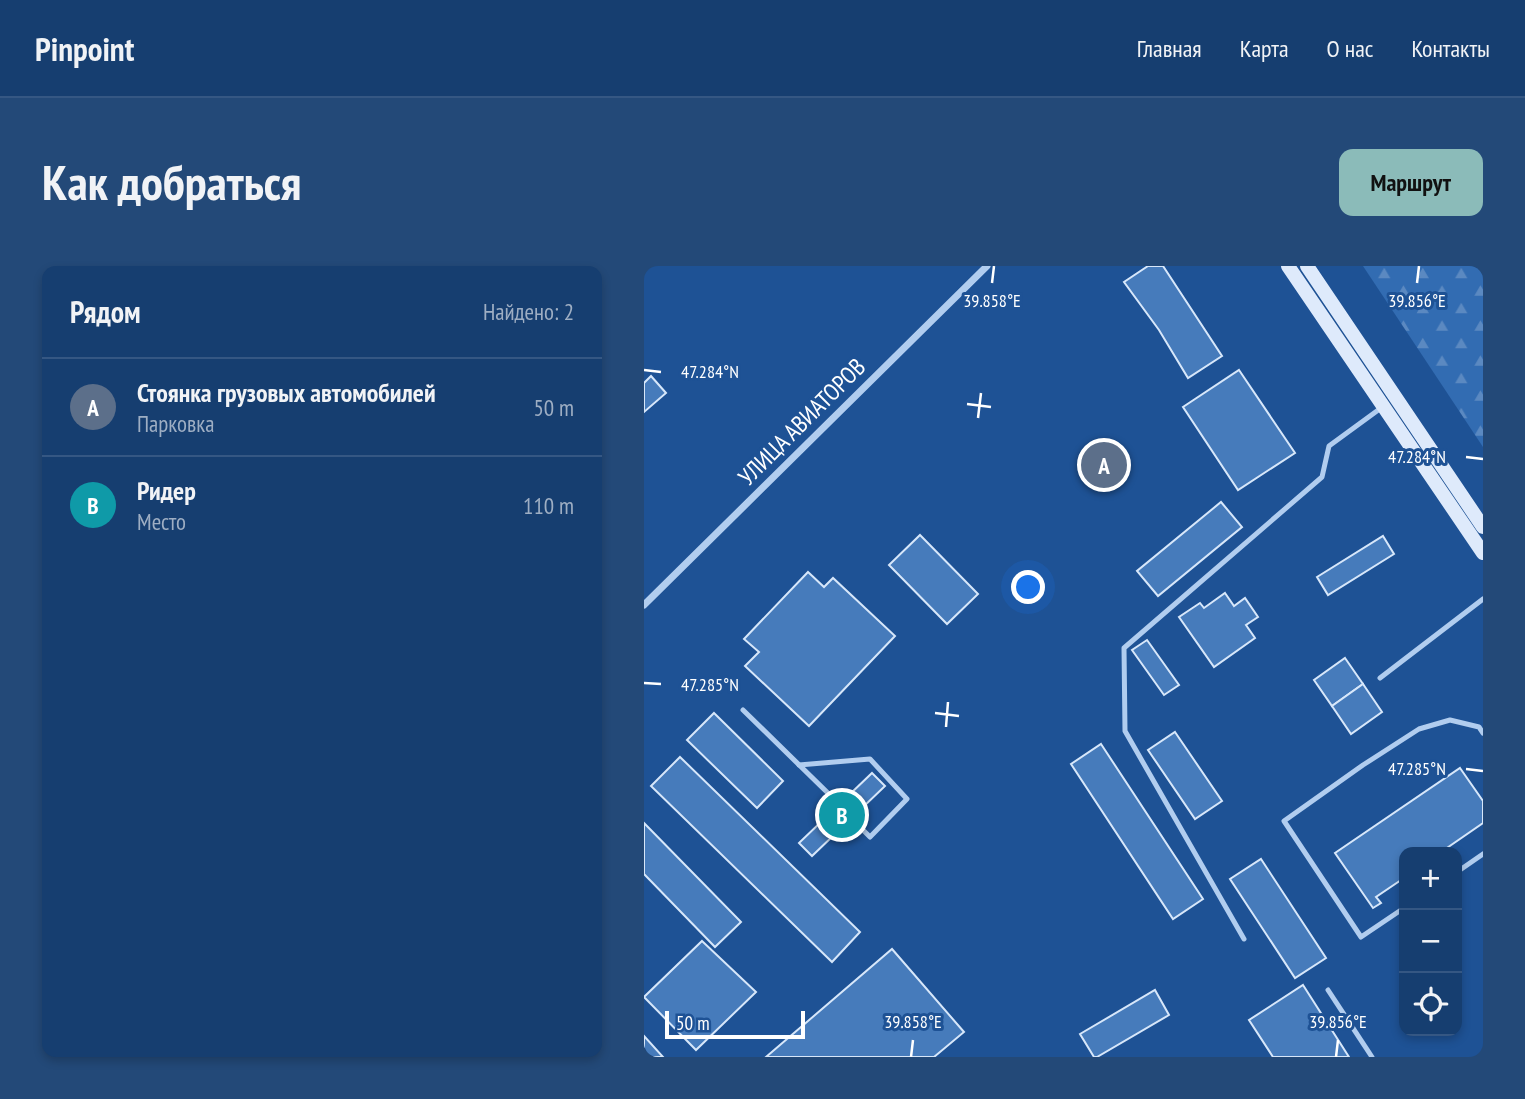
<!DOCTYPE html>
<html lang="ru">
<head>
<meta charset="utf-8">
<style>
	body { margin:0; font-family:"PT Sans Narrow",sans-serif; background:#234978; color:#f1f3f6 }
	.controls { position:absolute; right:21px; bottom:21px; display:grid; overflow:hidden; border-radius:14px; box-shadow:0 4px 10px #0003 }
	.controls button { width:63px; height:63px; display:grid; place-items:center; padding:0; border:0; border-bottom:2px solid #355783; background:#163e70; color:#f1f3f6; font:35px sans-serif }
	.scale { position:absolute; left:21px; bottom:18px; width:140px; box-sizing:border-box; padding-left:7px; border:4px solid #fff; border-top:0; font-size:19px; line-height:24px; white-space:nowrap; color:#fff; -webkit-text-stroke:5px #1e5295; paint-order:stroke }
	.you { position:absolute; left:385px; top:322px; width:24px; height:24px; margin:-18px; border:5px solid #fff; border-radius:50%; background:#1a73e8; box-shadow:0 0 0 10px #1a73e833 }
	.badge { display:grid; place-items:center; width:46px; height:46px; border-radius:50%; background:#8bbbb9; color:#fff; font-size:23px; font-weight:700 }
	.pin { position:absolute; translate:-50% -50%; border:4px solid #fff; box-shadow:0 2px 7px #0006 }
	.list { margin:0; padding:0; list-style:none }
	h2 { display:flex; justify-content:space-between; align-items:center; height:91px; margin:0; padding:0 28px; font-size:30px }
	h2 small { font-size:23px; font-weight:400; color:#9eaec3 }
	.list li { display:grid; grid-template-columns:46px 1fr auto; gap:21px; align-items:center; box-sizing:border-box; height:98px; padding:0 28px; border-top:2px solid #355783 }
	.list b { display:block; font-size:26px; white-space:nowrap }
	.list p { margin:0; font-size:23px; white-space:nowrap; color:#9eaec3 }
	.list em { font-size:23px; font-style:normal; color:#9eaec3 }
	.icon { flex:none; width:38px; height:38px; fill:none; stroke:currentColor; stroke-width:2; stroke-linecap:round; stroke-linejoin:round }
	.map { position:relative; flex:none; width:839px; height:791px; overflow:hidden; border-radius:14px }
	header { display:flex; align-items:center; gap:42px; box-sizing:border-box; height:98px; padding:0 35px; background:#163e70; border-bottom:2px solid #355783 }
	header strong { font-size:33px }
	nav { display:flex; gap:38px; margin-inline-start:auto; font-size:24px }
	.intro { display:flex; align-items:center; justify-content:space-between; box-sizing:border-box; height:168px; padding:0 42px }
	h1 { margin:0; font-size:49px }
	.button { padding:18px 32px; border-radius:14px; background:#8bbbb9; color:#111; font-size:24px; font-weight:700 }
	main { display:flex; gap:42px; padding:0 42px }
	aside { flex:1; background:#163e70; border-radius:14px; box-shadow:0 4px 10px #0003 }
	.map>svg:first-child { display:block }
	.forest { fill:url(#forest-firs) }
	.building { fill:#467bbb; stroke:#d7e7fa; stroke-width:2 }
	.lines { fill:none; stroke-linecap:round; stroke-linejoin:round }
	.service { stroke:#b1cdef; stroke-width:5 }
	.minor { stroke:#b1cdef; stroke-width:7 }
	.secondary { stroke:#deeafb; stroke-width:14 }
	.ticks { fill:none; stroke:#fff; stroke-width:2.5 }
	.labels { text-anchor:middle; stroke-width:6; stroke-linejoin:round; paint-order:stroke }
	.street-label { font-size:24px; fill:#fff; stroke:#1e5295 }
	.ticks-label { font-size:18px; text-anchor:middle; fill:#fff; stroke:#1e5295; stroke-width:6; stroke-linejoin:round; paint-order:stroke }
</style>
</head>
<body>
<header>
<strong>Pinpoint</strong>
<nav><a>Главная</a><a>Карта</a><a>О нас</a><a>Контакты</a></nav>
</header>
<div class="intro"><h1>Как добраться</h1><a class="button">Маршрут</a></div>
<main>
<aside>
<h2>Рядом<small>Найдено: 2</small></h2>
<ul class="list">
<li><span class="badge" style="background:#5c6f8a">A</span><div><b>Стоянка грузовых автомобилей</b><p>Парковка</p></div><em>50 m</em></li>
<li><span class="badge" style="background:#0f9aa8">B</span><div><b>Ридер</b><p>Место</p></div><em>110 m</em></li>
</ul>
</aside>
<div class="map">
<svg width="839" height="791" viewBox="0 0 839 791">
	<defs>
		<pattern id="forest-firs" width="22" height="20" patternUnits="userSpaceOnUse" patternTransform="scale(1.75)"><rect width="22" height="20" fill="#326cb2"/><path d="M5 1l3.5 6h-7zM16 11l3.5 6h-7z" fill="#5b89c1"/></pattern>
	</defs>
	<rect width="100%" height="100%" fill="#1e5295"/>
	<polygon class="forest" points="719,0 839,0 839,181"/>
	<g class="building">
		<polygon points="504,0 519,0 578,90 544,112 515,64 480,16"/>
		<polygon points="595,104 651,187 594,224 539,141"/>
		<polygon points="7,110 22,127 0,146 0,117"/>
		<polygon points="577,236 598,261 514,330 493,305"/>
		<polygon points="276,269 334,328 303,358 245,299"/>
		<polygon points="739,270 750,288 684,329 673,311"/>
		<polygon points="164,306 180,321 189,312 251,370 165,460 101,400 115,386 100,373"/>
		<polygon points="581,327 590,340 601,332 614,351 602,359 611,372 570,401 535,351 556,337 560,342"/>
		<polygon points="503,374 535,419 520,429 488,384"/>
		<polygon points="701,392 719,418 688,440 670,414"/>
		<polygon points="719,418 738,446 707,468 688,440"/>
		<polygon points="70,447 139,515 113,542 43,474"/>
		<polygon points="531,466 578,535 551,553 504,484"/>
		<polygon points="457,478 559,633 529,653 427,498"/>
		<polygon points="36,491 216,666 188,696 7,520"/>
		<polygon points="816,502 839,535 839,557 797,586 760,586 760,612 732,631 737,637 729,642 691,587"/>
		<polygon points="228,507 241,520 168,590 155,577"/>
		<polygon points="0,557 97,656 71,681 0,608"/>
		<polygon points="617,593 682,692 651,712 586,613"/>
		<polygon points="58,675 112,726 52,784 0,731"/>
		<polygon points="248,683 320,766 290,791 122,791"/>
		<polygon points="659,719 705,791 629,791 605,754"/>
		<polygon points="511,724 525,749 453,791 450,791 436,768"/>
		<polygon points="0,770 19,791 0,791"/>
	</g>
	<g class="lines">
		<g class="service">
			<polyline points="736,412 839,333"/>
			<polyline points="99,444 190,533"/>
			<polyline points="155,499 226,493 263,533 226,571 213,558"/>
			<polyline points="813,606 839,588"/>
			<polyline points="760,642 717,671 640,555 719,499 775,463 806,454 835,461 839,467"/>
			<polyline points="600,673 481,465 480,382 678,211 685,180 737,142"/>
			<polyline points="684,724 728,791"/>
		</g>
		<polyline class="minor" points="0,339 343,0"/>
		<g class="secondary">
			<polyline points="644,0 839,287"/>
			<polyline points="663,0 839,261"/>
		</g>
	</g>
	<path class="ticks" d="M348 17 350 0M773 17 775 0M0 104 17 106M323 138 347 141M334 152 337 127M822 191 839 193M0 417 17 418M291 447 315 450M302 461 304 436M822 503 839 505M267 791 269 774M692 791 694 774"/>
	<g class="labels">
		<g class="street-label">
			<text transform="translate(158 156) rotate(-45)" y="8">УЛИЦА АВИАТОРОВ</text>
		</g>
	</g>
	<g class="ticks-label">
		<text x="348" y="41">39.858°E</text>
		<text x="773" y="41">39.856°E</text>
		<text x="66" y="112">47.284°N</text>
		<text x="773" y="197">47.284°N</text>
		<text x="66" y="425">47.285°N</text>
		<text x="773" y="509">47.285°N</text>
		<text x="269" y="762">39.858°E</text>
		<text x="694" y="762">39.856°E</text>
	</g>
</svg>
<div class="controls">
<button>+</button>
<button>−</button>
<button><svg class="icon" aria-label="locate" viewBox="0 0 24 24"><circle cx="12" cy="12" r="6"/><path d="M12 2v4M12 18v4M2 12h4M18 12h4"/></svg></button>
</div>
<div class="scale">50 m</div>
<div class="you"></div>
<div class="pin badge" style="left:460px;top:199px;background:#5c6f8a">A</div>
<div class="pin badge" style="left:198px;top:549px;background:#0f9aa8">B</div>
</div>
</main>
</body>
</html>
